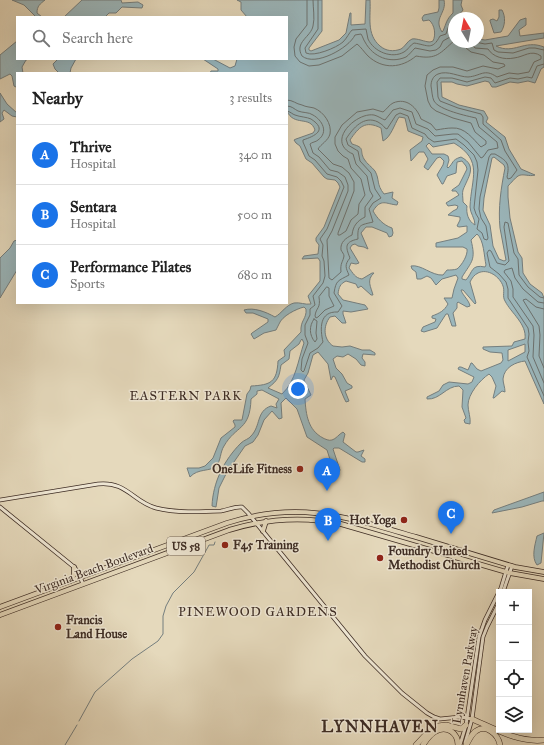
<!DOCTYPE html>
<html lang="en">
<head>
<meta charset="utf-8">
<style>
	body { margin:0; font-family:"IM FELL Great Primer",serif; background:#f2f2f2; color:#222 }
	.controls { position:absolute; right:12px; bottom:12px; display:grid; overflow:hidden; border-radius:0px; box-shadow:0 4px 16px #0002 }
	.controls button { width:36px; height:36px; display:grid; place-items:center; padding:0; border:0; border-bottom:1px solid #e0e0e0; background:#fff; color:#222; font:20px sans-serif }
	.compass { position:absolute; left:448px; top:12px; width:36px; height:36px; border-radius:50%; background:#fff; box-shadow:0 4px 16px #0002; rotate:350deg }
	.you { position:absolute; left:298px; top:389px; width:14px; height:14px; margin:-10px; border:3px solid #fff; border-radius:50%; background:#1a73e8; box-shadow:0 0 0 6px #1a73e833 }
	.badge { display:grid; place-items:center; width:26px; height:26px; border-radius:50%; background:#1a73e8; color:#fff; font-size:13px; font-weight:700 }
	.pin { position:absolute; translate:-50% -33px; filter:drop-shadow(0 1px 2px #0008) }
	.pin::after { content:''; position:absolute; top:21px; width:14px; height:12px; background:inherit; clip-path:polygon(0 0,100% 0,50% 100%) }
	.list { margin:0; padding:0; list-style:none }
	h2 { display:flex; justify-content:space-between; align-items:center; height:52px; margin:0; padding:0 16px; font-size:17px }
	h2 small { font-size:13px; font-weight:400; color:#767676 }
	.list li { display:grid; grid-template-columns:26px 1fr auto; gap:12px; align-items:center; box-sizing:border-box; height:60px; padding:0 16px; border-top:1px solid #e0e0e0 }
	.list b { display:block; font-size:15px; white-space:nowrap }
	.list p { margin:0; font-size:13px; white-space:nowrap; color:#767676 }
	.list em { font-size:13px; font-style:normal; color:#767676 }
	.icon { flex:none; width:22px; height:22px; fill:none; stroke:currentColor; stroke-width:2; stroke-linecap:round; stroke-linejoin:round }
	.map { position:relative; flex:none; width:544px; height:745px; overflow:hidden }
	.search { position:absolute; background:#fff; box-shadow:0 4px 16px #0002; left:16px; top:16px; width:272px; height:44px; display:flex; align-items:center; gap:10px; box-sizing:border-box; padding:0 14px; border-radius:0px; color:#767676; font-size:15px }
	.panel { position:absolute; background:#fff; box-shadow:0 4px 16px #0002; left:16px; top:72px; width:272px; height:232px; border-radius:0px }
	.map>svg:first-child { display:block }
	.water { fill:#9bb7bc; stroke:#757f7f; fill-rule:evenodd }
	.lines { fill:none; stroke-linecap:round; stroke-linejoin:round }
	.shore { stroke:#6c7270; stroke-width:1 }
	.stream { stroke:#757f7f; stroke-width:1 }
	.secondary-casing { stroke:#3d2c24; stroke-width:4.5 }
	.primary-casing { stroke:#3d2c24; stroke-width:5.5 }
	.highway-casing { stroke:#3d2c24; stroke-width:6 }
	.secondary { stroke:#eee6d3; stroke-width:3 }
	.primary { stroke:#e5d9bc; stroke-width:4 }
	.highway { stroke:#e5d9bc; stroke-width:5 }
	.poi-dot { fill:#8f2418; stroke:#eee6d3; stroke-width:1.5 }
	.labels { text-anchor:middle; stroke-width:3; stroke-linejoin:round; paint-order:stroke }
	.shield { fill:#eee6d3; stroke:#726458; stroke-width:1 }
	.shield-label { font-size:11px; font-weight:bold; fill:#3d2c24 }
	.poi-label { font-size:12px; font-weight:bold; fill:#3d2c24; stroke:#eee6d3; text-anchor:start }
	.street-label { font-size:12px; fill:#3d2c24; stroke:#eee6d3 }
	.neighbourhood-label { font-size:13px; letter-spacing:1px; fill:#3d2c24; stroke:#eee6d3 }
	.district-label { font-size:16px; font-weight:bold; letter-spacing:1px; fill:#3d2c24; stroke:#eee6d3 }
</style>
</head>
<body>
<div class="map">
<svg width="544" height="745" viewBox="0 0 544 745">
	<rect width="100%" height="100%" fill="#e5d9bc"/>
	<filter id="stains"><feTurbulence type="fractalNoise" baseFrequency=".005" numOctaves="4"/><feColorMatrix values="0 0 0 0 .2 0 0 0 0 .09 0 0 0 0 .02 0 0 0 .5 -.17"/></filter>
	<radialGradient id="worn" r=".72"><stop offset=".6" stop-color="#630" stop-opacity="0"/><stop offset="1" stop-color="#630" stop-opacity=".3"/></radialGradient>
	<g class="water">
		<path d="M12 0H45C40 4 37 6 37 13L42 17H36L24 5Z"/>
		<polygon points="82,0 121,0 122,3 138,2 143,5 142,8 122,7 116,13 109,13 105,17 64,17"/>
		<path d="M237 0H322V31L309 48V50L311 51 339 40 346 33 350 13H351V25L365 24 366 0H370C371 17 366 34 380 46 386 51 393 52 401 49 405 47 407 41 412 39 417 38 425 42 430 42L433 41C436 35 435 25 429 20L423 21 422 18 424 15 438 12 439 8V0H444C447 13 433 18 442 32L443 31C447 22 446 20 453 13V0H462L461 5 463 10 457 18H454V42H478V39L485 40 508 36 520 20 526 18V25L519 30 520 36 544 33V38L496 46C514 55 524 39 544 47V67L541 69 535 83 528 81 518 83 510 82 496 87H492L489 82 485 81 467 86 457 84 452 82H441L442 97 459 105 484 111 488 118 486 122 505 137 509 149 521 169 535 175C529 177 523 173 518 176 515 178 511 183 508 186V197L510 218 518 252 522 258 523 273 530 284 542 293 544 298V404L525 361C516 362 504 367 503 379 503 383 505 387 505 392L502 391 494 398H493L496 386 492 377 489 374C480 380 468 394 468 405 468 411 471 418 470 424L465 423 464 420 466 418 462 407 463 390 459 386C446 386 440 400 427 399V397L439 391 443 385 449 382 468 384 472 382 474 377 458 369 459 367H461L468 370 471 363H472L477 369 481 371 501 363 503 360 502 353 490 352 483 349V347L512 346 514 342 525 339C527 324 511 313 505 301 502 296 505 291 503 286 500 277 488 268 478 273 474 275 472 278 470 282L476 303 475 304 463 290H461C463 296 469 300 470 306L467 307 458 302 457 303V308L453 313 456 326H452L448 314H446L437 328 424 332 421 331 423 327 435 322 436 319 432 318V316C440 313 444 311 448 304L444 298H452L454 289 458 278 456 275 442 279 436 285 431 278 427 276 421 279H417L416 272 412 269 411 266C421 264 432 276 443 275L447 270C450 270 454 270 457 269 462 265 468 255 467 249L463 247H436V243L458 238 467 232V226L459 227 457 226 460 220V217L448 215 453 211 457 209 458 206 455 205 448 206 446 203 459 195 456 191H452V190L459 185 467 169 466 166 462 161 457 162 456 173 447 176 443 184H442L437 175 443 165 444 161 440 157 437 158 428 170 424 167 428 159 424 152H419L411 161 410 150 422 141 423 137 408 131 405 118 399 117C394 125 391 137 383 141L381 128C365 120 359 127 350 140L352 144C366 148 359 150 364 159 367 164 372 167 375 171 380 180 376 184 384 194L393 192 392 198 398 202 397 205C386 204 381 198 373 211 377 218 383 225 392 228L393 233 392 236 389 237 387 233 372 227H366L361 233 368 249 364 247 358 246 355 244 352 245 350 248 359 263 356 264 351 263 349 268C353 273 355 278 362 279L372 273H374C366 280 371 287 373 295H371L361 286 358 288 356 284 346 281C340 284 339 287 338 294L343 300 365 305 368 309 351 312 343 311V314L346 323H342L335 316 330 317C323 326 323 339 333 346L342 347 350 346 362 350H370L375 353V355L363 354 362 358 365 362V366L361 365 356 359 348 354 343 357 337 356 333 359 336 368 342 374 347 383 352 386V388L345 391 349 401 346 402 344 398 335 377 333 376 331 380 328 364 318 352 313 355 308 373 304 380 311 395 305 399C306 415 308 430 323 438 325 439 329 441 332 440 336 439 339 434 343 432L345 434 343 442 356 452H358L364 450 361 456 365 459V462H362L339 448H334L333 449 340 470 339 472H334L327 450 307 437 297 409 286 398 281 403 282 418 279 419 272 411 264 420 258 435 253 442 245 446 227 472 219 488 216 507 212 506C213 482 224 460 241 443 244 440 249 439 251 436 261 426 256 411 271 406L277 408 276 404 279 399 262 390 257 391V394L251 399C250 431 236 425 224 446 220 452 221 461 216 466 210 472 198 468 190 477L187 468H199L205 466 213 458 221 438 235 427V425L233 421 234 420H242L247 394 250 390 251 386C271 385 277 382 278 361L285 356 284 350 301 332C300 320 307 319 306 309L304 307C296 309 282 316 279 324 278 326 277 328 276 330L264 333 254 339 251 334 252 333 268 322V319L253 313H246L244 310C254 307 266 312 275 317 282 313 286 305 294 303 300 302 305 305 311 304L308 296 320 281V261L318 258 302 259 304 256 318 254 319 245 316 241V238L324 227 340 187 338 183 335 180 327 179 324 177 312 163 306 159 300 146 296 143 294 140 296 139 313 133 315 130C310 115 294 127 287 111V73H210L211 71H218V69L203 59H213L230 68 235 66 237 59H287V17H247L241 10V2ZM429 143 433 147 454 143C484 161 471 178 470 207 470 213 475 218 475 225 468 221 466 213 467 206L463 202C463 198 462 193 463 190 468 177 478 166 461 157 451 160 454 163 448 168L447 167 449 160 448 156 444 154H432L426 146ZM494 157 504 165 505 168C501 188 498 208 500 228 502 239 504 249 506 260L504 261 499 259 493 246 490 225 483 210 484 198 492 158ZM477 234C484 240 484 256 486 265L485 267C471 264 473 272 466 280L462 279V277C472 261 476 260 471 240ZM302 339 304 343C298 360 296 381 282 394L268 388C278 380 279 378 281 365L289 359 290 351 299 344 301 340ZM525 344V352L508 361V350Z"/>
		<path d="M499 10H502C506 17 505 26 501 32L494 33 490 21V20L493 19 497 21 499 17Z"/>
		<polygon points="17,41 17,59 29,59 26,60 22,67 23,73 17,73 17,87 16,87 14,86 12,76 10,74 0,79 0,55"/>
		<polygon points="58,59 76,59 71,68 70,73 59,73 55,69 53,64"/>
		<polygon points="0,93 7,104 17,113 17,117 12,116 4,110 2,113 4,119 0,122"/>
		<polygon points="17,240 17,270 0,298 0,258 10,248 14,241"/>
		<polygon points="544,492 544,501 542,501 522,507 492,513 494,510"/>
		<path d="M544 533 541 563 537 565C531 557 535 545 537 536Z"/>
	</g>
	<g class="lines">
		<g class="shore">
			<path d="M307 0V25L296 39 294 47 295 56 300 62 309 66 319 65 342 56 357 44C361 47 364 52 368 56 383 70 402 68 416 56 437 60 440 53 454 41"/>
			<path d="M313 0C313 8 315 18 313 26 311 37 294 42 302 56 315 67 349 48 355 35L361 34C363 37 363 39 365 42 373 57 390 64 406 57 409 55 412 51 415 48L430 51 436 50 440 47 443 41 450 37 454 28"/>
			<path d="M318 0V29L305 48 306 53C314 57 336 48 343 42 347 38 349 33 352 30L366 29C367 32 367 36 368 39 374 52 392 59 404 52 408 50 410 45 414 43 428 45 432 51 440 36L446 34 450 22 454 19"/>
			<polyline points="475,42 485,44 492,43 494,50 498,52 513,53 529,48 535,48 544,50"/>
			<path d="M287 100C293 100 296 104 302 105 306 107 310 107 314 108 324 112 332 124 330 134 328 141 321 144 318 149L333 164 342 167 349 173 354 182V191L338 233V235H340L346 231 351 220 358 214 359 204 365 195 361 179 351 168 348 159 343 156 338 151 335 144V137L342 125 357 112 373 109 383 112C387 109 389 105 393 103 407 97 417 108 421 119L431 124 436 130C442 129 447 128 452 128 465 127 473 139 481 147L486 144V141L475 132 471 123 453 118 436 111 431 107 428 101 425 86 427 75 433 70 440 67H453L467 71 483 66 498 69 505 66 504 64 493 62 484 55 471 52 466 48 463 42"/>
			<path d="M287 106C292 106 294 109 298 111 303 113 309 112 313 115 322 120 329 132 318 140 316 142 312 142 310 144L313 153 319 157 330 170 338 172 345 177 348 185V191L332 231 327 240 329 278 332 280 341 272C340 263 343 262 344 256 344 254 342 252 341 250 340 242 346 238 352 235 353 226 357 221 365 217V207L373 196 370 191 367 176 356 164 353 154C325 142 356 112 374 115 378 116 382 119 385 120L393 110 400 108 412 112 416 124 428 129 435 136 453 134H458L468 142 481 158 483 157 488 150 498 148 497 142 479 127 476 118C467 116 439 110 434 101 432 97 432 91 431 86 431 81 433 76 438 74 448 70 459 77 468 77 481 76 484 68 497 77L509 73 518 74 529 72 534 62 541 59V56C531 49 524 57 514 58 504 60 493 57 488 49L475 48 470 42"/>
			<path d="M287 111C291 112 292 114 295 115 300 117 307 117 311 119 328 130 315 136 303 140V142L309 156 315 160 327 174 337 177 341 181 344 187 327 229 320 239 323 245 322 256 324 261 325 276 323 283 313 296 315 305 310 309V315L305 325V335L308 343 302 359 301 370 303 372 304 371 310 353 318 348 323 342C320 329 319 311 338 312L342 306 334 293C336 280 338 281 349 275 346 268 344 265 350 258 345 246 345 242 358 239 357 224 361 225 373 222L369 209 373 203 381 198 375 189 371 173 360 161 358 151 348 145 346 139C353 128 364 115 378 122 381 124 383 125 385 128L387 129 396 115 400 113 408 116 412 128 425 134 428 138 434 142 456 139 464 145 474 155 477 162 478 170 474 208 476 214 479 219 477 229 482 233 484 239 487 240 488 238 486 226 481 218 479 209 480 197 489 157 491 154H495C507 161 510 163 507 177L508 179 511 178 517 170 505 151 501 140 483 124V117L481 114 458 108 440 101 438 97 437 82 440 78H452L467 82 485 77 491 78 495 83 510 78 518 79 527 77 532 78 537 66 544 64"/>
			<path d="M327 287 329 288V296L334 306 325 310 318 317 316 318 315 316C316 307 321 309 319 297Z"/>
			<polyline points="544,298 540,297 528,287 519,275 518,259 514,253 508,223 505,222 504,227 509,261 505,265 497,263 491,251 489,250 487,253 490,267 499,274 506,282 508,289 508,298 528,328 529,334 528,342 529,351 527,357 544,396"/>
			<polyline points="544,303 538,302 523,289 515,278 512,268 505,270 504,272 511,281 513,289 513,297 533,326 534,335 533,357 544,383"/>
			<polyline points="544,309 536,307 526,299 523,300 539,326 540,335 539,356 544,368"/>
			<path d="M314 319 317 321 316 333 317 339 315 342C309 335 309 326 314 319Z"/>
		</g>
		<g class="stream">
			<polyline points="79,721 95,692 132,659 158,641 163,634 163,616 166,606 173,593 194,572 208,547 209,545 214,545 215,542"/>
			<polyline points="65,745 77,725"/>
		</g>
		<defs>
			<g id="secondary">
				<path d="M0 500 98 484C127 481 133 502 156 508 176 513 200 512 221 511 228 510 235 506 242 507L248 513 365 656 402 693 427 713 434 717 440 719 460 717 472 719"/>
				<polyline points="0,507 74,567 78,572 83,584"/>
				<polyline points="503,592 512,566"/>
				<polyline points="465,743 472,719 483,637 487,627 499,603"/>
				<polyline points="460,745 466,725 479,637 485,620 501,588 508,565"/>
			</g>
			<g id="primary">
				<polyline points="263,531 266,521"/>
				<polyline points="70,581 74,575 74,567"/>
				<path d="M0 607 227 523C299 500 347 517 416 537 449 547 482 557 515 567L544 572"/>
				<path d="M0 615 229 530C265 519 303 516 341 524L510 573 544 579"/>
			</g>
			<g id="highway">
				<path d="M472 719C495 729 519 743 544 740"/>
				<polyline points="416,745 430,730 438,726 446,725 461,729 466,725"/>
				<path d="M423 745C426 740 431 734 436 731 447 725 458 733 458 745"/>
				<path d="M466 745C469 741 471 734 476 731 486 724 498 734 500 745"/>
			</g>
		</defs>
		<use href="#secondary" class="secondary-casing"/>
		<use href="#primary" class="primary-casing"/>
		<use href="#highway" class="highway-casing"/>
		<use href="#secondary" class="secondary"/>
		<use href="#primary" class="primary"/>
		<use href="#highway" class="highway"/>
	</g>
	<g class="poi-dot">
		<circle cx="300" cy="469" r="4"/>
		<circle cx="404" cy="520" r="4"/>
		<circle cx="225" cy="545" r="4"/>
		<circle cx="380" cy="558" r="4"/>
		<circle cx="58" cy="627" r="4"/>
	</g>
	<g class="labels">
		<rect class="shield" x="167" y="537" width="38" height="18" rx="3"/>
		<g class="shield-label">
			<text x="186" y="550">US 58</text>
		</g>
		<g class="poi-label">
			<text x="292" y="473" text-anchor="end">OneLife Fitness</text>
			<text x="396" y="524" text-anchor="end">Hot Yoga</text>
			<text x="233" y="549">F45 Training</text>
			<text x="388" y="555">Foundry United<tspan x="388" dy="14">Methodist Church</tspan></text>
			<text x="66" y="624">Francis<tspan x="66" dy="14">Land House</tspan></text>
		</g>
		<g class="street-label">
			<text transform="translate(94 569) rotate(-20)" y="4">Virginia Beach Boulevard</text>
			<text transform="translate(465 675) rotate(-80)" y="4">Lynnhaven Parkway</text>
		</g>
		<g class="neighbourhood-label">
			<text x="186" y="400">EASTERN PARK</text>
			<text x="258" y="616">PINEWOOD GARDENS</text>
		</g>
		<g class="district-label">
			<text x="380" y="732">LYNNHAVEN</text>
		</g>
	</g>
	<rect width="100%" height="100%" filter="url(#stains)"/>
	<rect width="100%" height="100%" fill="url(#worn)"/>
</svg>
<div class="controls">
<button>+</button>
<button>−</button>
<button><svg class="icon" aria-label="locate" viewBox="0 0 24 24"><circle cx="12" cy="12" r="6"/><path d="M12 2v4M12 18v4M2 12h4M18 12h4"/></svg></button>
<button><svg class="icon" aria-label="layers" viewBox="0 0 24 24"><path d="M12 4l9 5-9 5-9-5zM3 14l9 5 9-5"/></svg></button>
</div>
<svg class="compass" viewBox="-18 -18 36 36"><path d="M0-13l5 13h-10z" fill="#e53935"/><path d="M0 13l5-13h-10z" fill="#767676"/></svg>
<div class="you"></div>
<div class="pin badge" style="left:327px;top:491px">A</div>
<div class="pin badge" style="left:328px;top:541px">B</div>
<div class="pin badge" style="left:451px;top:534px">C</div>
<div class="search"><svg class="icon" aria-label="search" viewBox="0 0 24 24"><circle cx="10" cy="10" r="6"/><path d="M15 15l6 6"/></svg>Search here</div>
<section class="panel">
<h2>Nearby<small>3 results</small></h2>
<ul class="list">
<li><span class="badge">A</span><div><b>Thrive</b><p>Hospital</p></div><em>340 m</em></li>
<li><span class="badge">B</span><div><b>Sentara</b><p>Hospital</p></div><em>500 m</em></li>
<li><span class="badge">C</span><div><b>Performance Pilates</b><p>Sports</p></div><em>680 m</em></li>
</ul>
</section>
</div>
</body>
</html>
